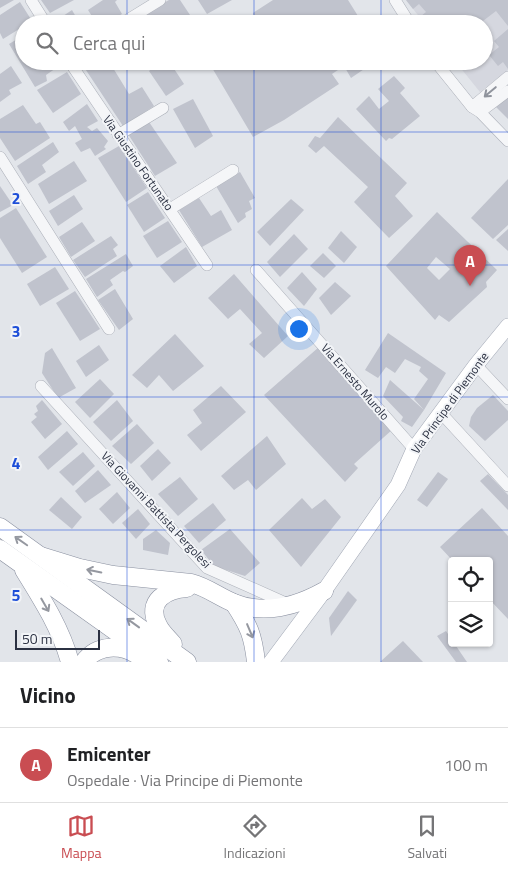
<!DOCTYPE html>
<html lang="it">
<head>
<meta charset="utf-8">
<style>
	body { margin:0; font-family:"Titillium Web",sans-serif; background:#f6f6f6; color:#202124 }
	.controls { position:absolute; right:15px; bottom:15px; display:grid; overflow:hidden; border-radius:5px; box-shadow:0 1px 4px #0004 }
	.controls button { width:45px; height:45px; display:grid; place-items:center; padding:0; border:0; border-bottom:1px solid #e0e0e0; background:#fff; color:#202124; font:25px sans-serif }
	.scale { position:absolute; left:15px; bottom:12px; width:85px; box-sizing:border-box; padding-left:5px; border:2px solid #2b3142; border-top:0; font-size:14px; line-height:18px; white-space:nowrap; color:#2b3142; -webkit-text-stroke:4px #f2f4f7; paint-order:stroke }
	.you { position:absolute; left:298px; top:328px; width:18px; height:18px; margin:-12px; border:4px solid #fff; border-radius:50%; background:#1a73e8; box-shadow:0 0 0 8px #1a73e833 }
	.badge { display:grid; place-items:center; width:32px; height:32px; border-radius:50%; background:#c94d52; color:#fff; font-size:16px; font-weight:700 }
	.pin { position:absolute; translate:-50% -41px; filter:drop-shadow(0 1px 2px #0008) }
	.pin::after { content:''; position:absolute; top:26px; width:18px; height:15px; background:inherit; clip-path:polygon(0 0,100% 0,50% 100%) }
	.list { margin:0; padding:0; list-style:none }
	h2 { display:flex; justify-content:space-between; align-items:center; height:65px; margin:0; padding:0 20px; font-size:21px }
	h2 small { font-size:16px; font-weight:400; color:#757577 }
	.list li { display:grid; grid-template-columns:32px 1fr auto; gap:15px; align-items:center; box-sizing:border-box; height:75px; padding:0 20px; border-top:1px solid #e0e0e0 }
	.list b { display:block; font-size:19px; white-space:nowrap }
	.list p { margin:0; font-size:16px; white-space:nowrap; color:#757577 }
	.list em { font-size:16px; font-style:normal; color:#757577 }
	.icon { flex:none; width:28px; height:28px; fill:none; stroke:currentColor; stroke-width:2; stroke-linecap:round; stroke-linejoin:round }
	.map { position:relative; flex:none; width:508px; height:662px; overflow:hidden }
	.search { position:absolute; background:#fff; box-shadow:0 1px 4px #0004; left:15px; right:15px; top:15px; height:55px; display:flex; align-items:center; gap:12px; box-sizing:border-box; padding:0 18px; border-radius:28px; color:#757577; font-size:19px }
	.sheet { height:140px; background:#fff }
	nav { display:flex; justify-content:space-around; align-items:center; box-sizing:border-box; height:70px; border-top:1px solid #e0e0e0; background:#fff; font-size:14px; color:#757577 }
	nav a { display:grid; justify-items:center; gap:2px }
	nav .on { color:#c94d52 }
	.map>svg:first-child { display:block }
	.built { fill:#d5d7df }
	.building { fill:#c0c3cd; fill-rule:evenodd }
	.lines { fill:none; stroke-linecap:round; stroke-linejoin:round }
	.minor-casing { stroke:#abafb8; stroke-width:12 }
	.major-casing { stroke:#a2a8b5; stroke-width:16 }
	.highway-casing { stroke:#8a90a0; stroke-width:19 }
	.minor { stroke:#f5f6f8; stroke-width:11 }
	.major { stroke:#fff; stroke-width:15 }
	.highway { stroke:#fff; stroke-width:18 }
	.oneway { stroke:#90949d }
	.oneway2 { stroke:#9598a0 }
	.grid { fill:none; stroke:#1d4ed8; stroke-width:1; stroke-opacity:0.55 }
	.labels { text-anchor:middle; stroke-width:4; stroke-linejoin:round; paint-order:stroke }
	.street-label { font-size:12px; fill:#2b3142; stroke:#f2f4f7 }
	.grid-label { font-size:16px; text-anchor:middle; font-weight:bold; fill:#1d4ed8; stroke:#f2f4f7; stroke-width:4; stroke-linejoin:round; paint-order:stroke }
</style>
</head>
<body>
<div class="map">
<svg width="508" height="662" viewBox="0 0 508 662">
	<rect width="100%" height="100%" fill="#e2e5ea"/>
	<polygon class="built" points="406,0 508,0 508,70 480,92 455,61 484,61 484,24 425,24"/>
	<g class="building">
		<polygon points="0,0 14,0 0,8"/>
		<polygon points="41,0 74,0 50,13"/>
		<polygon points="103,0 117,0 115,2 122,14 104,24 97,24 88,10"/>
		<polygon points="169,0 180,0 194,21 188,24 152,24 146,13"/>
		<polygon points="198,0 232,0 207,14"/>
		<polygon points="273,0 348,0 363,24 244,24 254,18 253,13"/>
		<polygon points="406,0 508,0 508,26 496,11 479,24 475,20 470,24 425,24 420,17 426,12 419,4 413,9"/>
		<polygon points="20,2 32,21 24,24 24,26 3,39 0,33 0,15"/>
		<polygon points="72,10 80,24 55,24 54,22"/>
		<polygon points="508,29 508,69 503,62 498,66 489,55 499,47 494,41"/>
		<polygon points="24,35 24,61 61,61 62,64 46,75 47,81 35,87 9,44"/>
		<polygon points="80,61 113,61 110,63 129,94 142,87 154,106 123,126"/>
		<polygon points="161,61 169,61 184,84 166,96 149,71"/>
		<polygon points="208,61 376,61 351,78 344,66 332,74 339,84 284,120 253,137"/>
		<polygon points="11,66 22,83 9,90 11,94 0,102 0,74"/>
		<polygon points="67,72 81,94 53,113 37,90"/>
		<polygon points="394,76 405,88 400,93 420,116 392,139 389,138 386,141 356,109 369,96 379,109 389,101 378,89"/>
		<polygon points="508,97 508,119 496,107"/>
		<polygon points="193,99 213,136 195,148 173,109"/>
		<polygon points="87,104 98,121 87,127 92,131 97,128 108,141 104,147 106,149 95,156 90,148 81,152 75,143 82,139 75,126 69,131 63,122"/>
		<polygon points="23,105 36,124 40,122 50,138 15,161 0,138 0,119"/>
		<polygon points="338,117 407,183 395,196 413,216 389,238 354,202 368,187 324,146 316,153 308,146 315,136 320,138"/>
		<polygon points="149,122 177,163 155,176 128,134"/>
		<polygon points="53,142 59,152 42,165 46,172 28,184 17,166"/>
		<polygon points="119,146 147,188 126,202 98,158"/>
		<polygon points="74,161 87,181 49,204 38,184"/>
		<polygon points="240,172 255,198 249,201 252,209 245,213 246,217 238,223 216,186"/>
		<polygon points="508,179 508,225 493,239 471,218"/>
		<polygon points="0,186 13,205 0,212"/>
		<polygon points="148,192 165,218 144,232 127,205"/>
		<polygon points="74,195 83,209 58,226 49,211"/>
		<polygon points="199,198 211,216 221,210 232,230 202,247 179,210"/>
		<polygon points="291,199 304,210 270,246 257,232"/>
		<polygon points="16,208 47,257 22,273 0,238 0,218"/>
		<path d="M437 212 497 270 486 282 487 287 449 322 439 315 435 320 386 266ZM436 257 450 269 439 280 427 268Z"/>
		<polygon points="168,221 182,242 157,258 143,236"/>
		<polygon points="82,222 95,241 71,257 59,237"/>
		<polygon points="508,229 508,251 496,240"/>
		<polygon points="341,231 357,247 344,263 328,248"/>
		<polygon points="294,234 308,249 280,277 267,262"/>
		<polygon points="111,236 118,245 113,249 117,256 85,277 73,260"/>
		<polygon points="186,247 197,266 174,283 160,266"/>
		<polygon points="323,253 336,266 324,278 310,266"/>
		<polygon points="126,254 133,266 125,272 123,271 110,280 113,285 97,297 86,279"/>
		<polygon points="55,267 69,289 40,306 27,284"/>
		<polygon points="302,272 317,289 304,306 287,288"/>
		<polygon points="234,274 288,336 264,358 249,344 262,333 240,309 228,319 208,298"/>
		<polygon points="335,282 351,296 331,315 319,298"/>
		<polygon points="115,289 133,319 119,330 98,300"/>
		<polygon points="75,291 100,329 80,341 56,303"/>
		<polygon points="388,333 446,373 424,410 412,427 401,421 403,417 383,396 390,380 424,410 414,399 428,379 419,371 421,367 405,359 395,373 386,367 378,378 365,370"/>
		<polygon points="175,334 204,366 173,391 159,375 147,388 132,375"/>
		<polygon points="99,345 109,360 86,377 76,361"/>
		<polygon points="319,347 393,429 354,464 358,468 345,482 264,395"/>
		<polygon points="52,348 76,388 58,398 42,373 45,353"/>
		<polygon points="100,379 114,394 90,418 75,402"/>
		<polygon points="221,386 246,412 201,451 187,435 202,423 193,410"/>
		<polygon points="493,395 508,411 508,420 485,441 469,426 471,417 477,408"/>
		<polygon points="42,400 62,424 45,439 31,422 37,417 34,414 38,411 36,406"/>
		<polygon points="117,400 133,421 111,441 93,422"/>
		<polygon points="137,424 154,443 131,464 112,446"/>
		<polygon points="67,431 78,444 48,470 38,457"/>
		<polygon points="267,436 286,464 256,490 248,480 234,490 221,476"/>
		<polygon points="158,449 171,463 152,481 140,466"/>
		<polygon points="83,452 95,466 73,486 59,472"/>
		<polygon points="98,470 111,485 85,503 75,491"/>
		<polygon points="438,472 448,479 427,507 417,500"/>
		<polygon points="488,474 508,495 508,510 480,481"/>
		<polygon points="180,477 198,499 178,516 158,494"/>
		<polygon points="117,492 130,508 113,524 99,509"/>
		<polygon points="61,497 82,517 72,529 49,510"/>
		<polygon points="302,498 312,509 325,499 341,517 301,567 269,530"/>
		<polygon points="213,503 226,520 199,543 184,526"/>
		<polygon points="482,508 508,536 508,619 489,599 489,561 453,561 440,547"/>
		<polygon points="138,509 150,524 136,539 122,523"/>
		<polygon points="230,529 260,563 245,576 214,566 201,550"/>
		<polygon points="156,530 170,543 168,555 143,550 143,539"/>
		<polygon points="348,591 357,600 331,636 329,618"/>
		<polygon points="446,631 452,640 452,643 454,643 467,662 456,662 437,636"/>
		<polygon points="403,641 423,662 380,662"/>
	</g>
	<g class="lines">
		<defs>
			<g id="minor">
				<polyline points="31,0 46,24"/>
				<polyline points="395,0 410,24"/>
				<polyline points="121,24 160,0"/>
				<polyline points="69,61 207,265"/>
				<polyline points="435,61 472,107 480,112 508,141"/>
				<polyline points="472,107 508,77"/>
				<polyline points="480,112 508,91"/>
				<polyline points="118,135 163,108"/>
				<polyline points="0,157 109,329"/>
				<polyline points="170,209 233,170"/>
				<polyline points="256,270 414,449"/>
				<polyline points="476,365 508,399"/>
				<polyline points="41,386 207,568 288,604"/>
				<polyline points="441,413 508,486"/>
			</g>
			<polyline id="major" points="271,662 324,591 398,485 414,449 476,365 508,326"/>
			<g id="highway">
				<polyline points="0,527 187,662"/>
				<polyline points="0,549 159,662"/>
				<path d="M41 556 80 568 113 575 191 583C207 587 219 597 234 603 264 615 297 606 324 591"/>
				<path d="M24 570C42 599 61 629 70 662"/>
				<path d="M234 603C249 626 253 635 256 662"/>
				<path d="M173 644C168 638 161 632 158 625 145 601 167 589 187 588"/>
				<path d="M84 662C97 644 122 644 139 656"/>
			</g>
		</defs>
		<use href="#minor" class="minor-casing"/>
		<use href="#major" class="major-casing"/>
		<use href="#highway" class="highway-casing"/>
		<use href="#minor" class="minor"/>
		<use href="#major" class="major"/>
		<use href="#highway" class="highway"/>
	</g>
	<defs><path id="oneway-shaft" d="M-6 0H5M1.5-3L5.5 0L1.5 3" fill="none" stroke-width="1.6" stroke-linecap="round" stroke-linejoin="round" transform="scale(1.25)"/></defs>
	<use class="oneway" href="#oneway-shaft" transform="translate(490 92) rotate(140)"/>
	<g class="oneway2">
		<use href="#oneway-shaft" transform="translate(21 541) rotate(-145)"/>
		<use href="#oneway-shaft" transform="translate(94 571) rotate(-168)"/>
		<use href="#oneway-shaft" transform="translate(45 605) rotate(60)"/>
		<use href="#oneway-shaft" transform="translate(133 623) rotate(-144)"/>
		<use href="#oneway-shaft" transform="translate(250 631) rotate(67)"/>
	</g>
	<path class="grid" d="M127 0V24M254 0V24M381 0V24M127 61V662M254 61V662M381 61V662M0 132H508M0 265H508M0 397H508M0 530H508"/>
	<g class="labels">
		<g class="street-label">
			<text transform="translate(138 163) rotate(55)" y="4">Via Giustino Fortunato</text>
			<text transform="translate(355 382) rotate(49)" y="4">Via Ernesto Murolo</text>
			<text transform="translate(450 403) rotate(-54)" y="4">Via Principe di Piemonte</text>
			<text transform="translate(156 510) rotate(47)" y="4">Via Giovanni Battista Pergolesi</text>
		</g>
	</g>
	<g class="grid-label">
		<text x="16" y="204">2</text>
		<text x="16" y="337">3</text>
		<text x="16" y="469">4</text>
		<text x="16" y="601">5</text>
	</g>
</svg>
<div class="controls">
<button><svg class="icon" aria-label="locate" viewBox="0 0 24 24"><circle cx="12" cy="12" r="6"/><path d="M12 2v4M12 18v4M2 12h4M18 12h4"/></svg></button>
<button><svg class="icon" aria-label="layers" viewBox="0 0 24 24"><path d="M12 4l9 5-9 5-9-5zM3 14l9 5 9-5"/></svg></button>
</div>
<div class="scale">50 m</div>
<div class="you"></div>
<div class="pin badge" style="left:470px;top:286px">A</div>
<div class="search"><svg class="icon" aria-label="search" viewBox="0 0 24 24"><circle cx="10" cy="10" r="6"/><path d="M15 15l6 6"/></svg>Cerca qui</div>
</div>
<section class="sheet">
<h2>Vicino<small></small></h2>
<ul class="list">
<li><span class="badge">A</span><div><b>Emicenter</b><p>Ospedale · Via Principe di Piemonte</p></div><em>100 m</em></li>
</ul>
</section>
<nav>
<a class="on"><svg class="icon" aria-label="map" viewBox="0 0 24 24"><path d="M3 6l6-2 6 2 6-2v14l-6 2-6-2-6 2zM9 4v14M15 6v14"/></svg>Mappa</a>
<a><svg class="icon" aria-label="directions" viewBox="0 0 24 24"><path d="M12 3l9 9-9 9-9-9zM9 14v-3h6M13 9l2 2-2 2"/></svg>Indicazioni</a>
<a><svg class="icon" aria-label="saved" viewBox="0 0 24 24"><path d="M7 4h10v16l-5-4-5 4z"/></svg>Salvati</a>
</nav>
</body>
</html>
